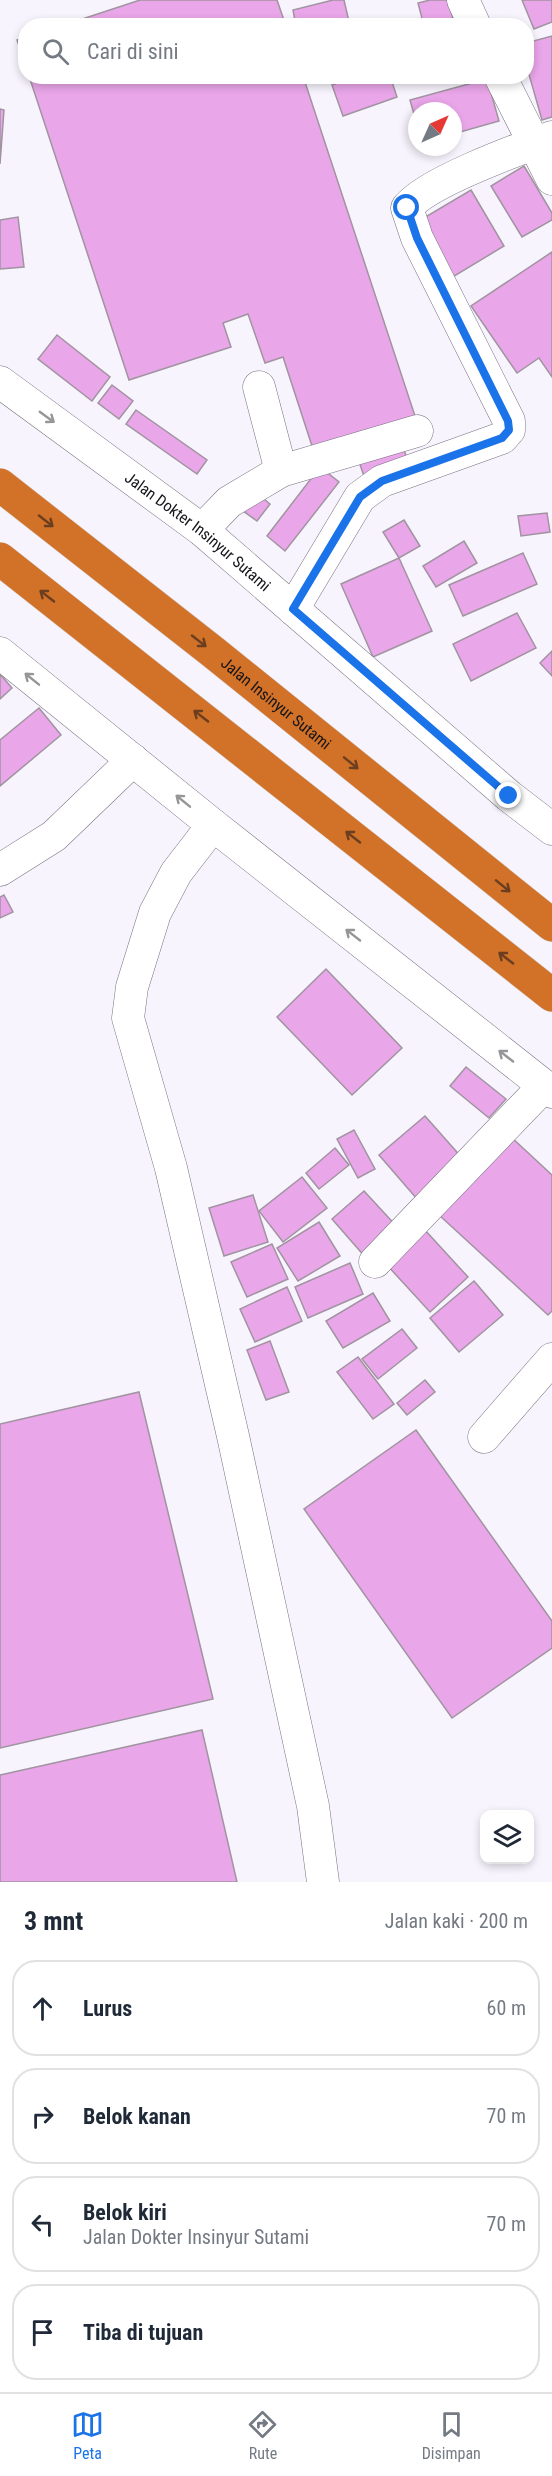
<!DOCTYPE html>
<html lang="id">
<head>
<meta charset="utf-8">
<style>
	body { margin:0; font-family:"Roboto Condensed",sans-serif; background:#f2f2f3; color:#1f2937 }
	.controls { position:absolute; right:18px; bottom:18px; display:grid; overflow:hidden; border-radius:12px; box-shadow:0 3px 9px #0003 }
	.controls button { width:54px; height:54px; display:grid; place-items:center; padding:0; border:0; border-bottom:2px solid #e0e1e3; background:#fff; color:#1f2937; font:30px sans-serif }
	.compass { position:absolute; left:408px; top:102px; width:54px; height:54px; border-radius:50%; background:#fff; box-shadow:0 3px 9px #0003; rotate:45deg }
	.stop { position:absolute; width:18px; height:18px; margin:-14px; border:4px solid #1a73e8; border-radius:50%; background:#fff }
	.stop.end { background:#1a73e8; border-color:#fff; box-shadow:0 2px 6px #0008 }
	.list { margin:0; padding:0; list-style:none }
	h2 { display:flex; justify-content:space-between; align-items:center; height:78px; margin:0; padding:0 24px; font-size:26px }
	h2 small { font-size:20px; font-weight:400; color:#747a83 }
	.list li { display:grid; grid-template-columns:39px 1fr auto; gap:18px; align-items:center; box-sizing:border-box; height:96px; margin:0 12px 12px; padding:0 12px; border:2px solid #e0e1e3; border-radius:24px }
	.list b { display:block; font-size:22px; white-space:nowrap }
	.list p { margin:0; font-size:20px; white-space:nowrap; color:#747a83 }
	.list em { font-size:20px; font-style:normal; color:#747a83 }
	.icon { flex:none; width:33px; height:33px; fill:none; stroke:currentColor; stroke-width:2; stroke-linecap:round; stroke-linejoin:round }
	.map { position:relative; flex:none; width:552px; height:1882px; overflow:hidden }
	.search { position:absolute; background:#fff; box-shadow:0 3px 9px #0003; left:18px; right:18px; top:18px; height:66px; display:flex; align-items:center; gap:15px; box-sizing:border-box; padding:0 21px; border-radius:24px; color:#747a83; font-size:22px }
	.sheet { height:510px; background:#fff }
	nav { display:flex; justify-content:space-around; align-items:center; box-sizing:border-box; height:84px; border-top:2px solid #e0e1e3; background:#fff; font-size:16px; color:#747a83 }
	nav a { display:grid; justify-items:center; gap:3px }
	nav .on { color:#1a73e8 }
	.map>svg:first-child { display:block }
	.building { fill:#e9a6e9; stroke:#a094a0; stroke-width:1.5 }
	.lines { fill:none; stroke-linecap:round; stroke-linejoin:round }
	.minor-casing { stroke:#797381; stroke-width:33 }
	.highway-casing { stroke:#d5d5d6; stroke-width:34 }
	.minor { stroke:#fff; stroke-width:32 }
	.highway { stroke:#d27128; stroke-width:33 }
	.oneway { stroke:#979598 }
	.oneway2 { stroke:#6b3e20 }
	.route { stroke:#1a73e8; stroke-width:8 }
	.labels { text-anchor:middle; stroke-width:5; stroke-linejoin:round; paint-order:stroke }
	.street-label { font-size:16px; fill:#17141a; stroke:#fff }
</style>
</head>
<body>
<div class="map">
<svg width="552" height="1882" viewBox="0 0 552 1882">
	<rect width="100%" height="100%" fill="#f8f4fd"/>
	<g class="building">
		<polygon points="140,0 277,0 286,26 61,26"/>
		<polygon points="333,0 344,0 350,26 296,26 293,10"/>
		<polygon points="430,0 448,0 455,26 424,26 418,3"/>
		<polygon points="522,0 552,0 552,22 534,29"/>
		<polygon points="552,36 552,117 542,120 526,64 526,43"/>
		<polygon points="26,37 26,66 17,40"/>
		<polygon points="29,76 303,76 415,416 313,449 283,357 265,363 248,314 223,323 231,347 129,380"/>
		<polygon points="358,76 390,76 397,97 343,116 332,85"/>
		<polygon points="487,79 499,121 453,134 453,111 417,111 417,125 410,100"/>
		<polygon points="0,109 4,110 0,164"/>
		<polygon points="524,166 552,213 552,220 522,237 491,186"/>
		<polygon points="471,190 504,246 451,278 417,222"/>
		<polygon points="18,217 24,267 0,269 0,220"/>
		<polygon points="552,252 552,377 539,358 517,373 471,306"/>
		<polygon points="57,335 110,377 92,401 38,359"/>
		<polygon points="112,385 133,401 119,419 98,403"/>
		<polygon points="136,410 207,460 197,474 126,424"/>
		<polygon points="402,444 409,464 365,479 358,459"/>
		<polygon points="320,467 339,482 285,551 267,536"/>
		<polygon points="253,490 270,504 257,521 239,508"/>
		<polygon points="547,513 550,532 521,536 518,516"/>
		<polygon points="404,520 420,546 399,558 383,532"/>
		<polygon points="464,541 477,563 436,587 423,566"/>
		<polygon points="523,553 537,584 463,616 449,585"/>
		<polygon points="399,558 432,631 373,657 341,584"/>
		<polygon points="517,613 536,648 471,681 453,644"/>
		<polygon points="552,651 552,676 540,663"/>
		<polygon points="0,674 12,688 0,699"/>
		<polygon points="39,708 61,735 0,786 0,740"/>
		<polygon points="4,895 13,912 0,918 0,897"/>
		<polygon points="326,969 402,1048 352,1095 277,1017"/>
		<polygon points="466,1067 506,1099 489,1118 450,1086"/>
		<polygon points="425,1116 463,1159 417,1199 379,1155"/>
		<polygon points="354,1130 375,1169 358,1178 337,1139"/>
		<polygon points="510,1136 552,1175 552,1311 548,1315 439,1215"/>
		<polygon points="335,1148 349,1165 319,1189 306,1173"/>
		<polygon points="302,1177 327,1208 283,1242 259,1211"/>
		<polygon points="364,1191 399,1229 366,1258 332,1219"/>
		<polygon points="253,1195 268,1242 224,1256 209,1208"/>
		<polygon points="319,1222 340,1256 298,1281 277,1248"/>
		<polygon points="424,1229 468,1277 430,1312 386,1264"/>
		<polygon points="272,1244 288,1279 247,1297 231,1262"/>
		<polygon points="350,1263 363,1294 308,1318 295,1287"/>
		<polygon points="474,1281 503,1315 459,1352 430,1318"/>
		<polygon points="287,1287 302,1321 255,1342 240,1309"/>
		<polygon points="373,1293 390,1321 343,1348 326,1321"/>
		<polygon points="402,1329 417,1348 378,1379 362,1359"/>
		<polygon points="270,1341 289,1392 266,1400 247,1350"/>
		<polygon points="358,1357 394,1404 373,1419 337,1372"/>
		<polygon points="425,1380 435,1392 407,1415 397,1403"/>
		<polygon points="139,1392 213,1699 0,1748 0,1424"/>
		<polygon points="416,1430 552,1621 552,1648 452,1718 304,1509"/>
		<polygon points="202,1730 237,1882 0,1882 0,1775"/>
	</g>
	<g class="lines">
		<defs>
			<g id="minor">
				<polyline points="463,0 475,26"/>
				<polyline points="500,76 552,179"/>
				<path id="s1" d="M0 382 202 530 509 796 552 829"/>
				<polyline points="259,387 281,471"/>
				<polyline points="202,530 229,502 281,471 417,431"/>
				<path d="M293 609 360 497 382 481 502 438 509 430V421L417 238 407 208C425 183 519 149 552 137"/>
				<polyline points="0,653 213,825 552,1092"/>
				<polyline points="213,825 176,873 155,913 132,987 128,1018 171,1168 233,1436 313,1806 323,1882"/>
				<polyline points="0,870 54,836 133,760"/>
				<polyline points="375,1262 544,1086"/>
				<polyline points="484,1437 552,1359"/>
			</g>
			<g id="highway">
				<path id="s2" d="M0 485 213 652 552 925"/>
				<polyline points="0,559 552,995"/>
			</g>
		</defs>
		<use href="#minor" class="minor-casing"/>
		<use href="#highway" class="highway-casing"/>
		<use href="#minor" class="minor"/>
		<use href="#highway" class="highway"/>
	</g>
	<defs><path id="oneway-shaft" d="M-6 0H5M1.5-3L5.5 0L1.5 3" fill="none" stroke-width="1.6" stroke-linecap="round" stroke-linejoin="round" transform="scale(1.5)"/></defs>
	<g class="oneway">
		<use href="#oneway-shaft" transform="translate(47 417) rotate(36)"/>
		<use href="#oneway-shaft" transform="translate(32 679) rotate(-141)"/>
		<use href="#oneway-shaft" transform="translate(183 801) rotate(-141)"/>
		<use href="#oneway-shaft" transform="translate(353 935) rotate(-142)"/>
		<use href="#oneway-shaft" transform="translate(506 1056) rotate(-142)"/>
	</g>
	<g class="oneway2">
		<use href="#oneway-shaft" transform="translate(46 521) rotate(38)"/>
		<use href="#oneway-shaft" transform="translate(47 596) rotate(-142)"/>
		<use href="#oneway-shaft" transform="translate(199 641) rotate(38)"/>
		<use href="#oneway-shaft" transform="translate(201 716) rotate(-142)"/>
		<use href="#oneway-shaft" transform="translate(351 763) rotate(39)"/>
		<use href="#oneway-shaft" transform="translate(353 837) rotate(-142)"/>
		<use href="#oneway-shaft" transform="translate(503 886) rotate(39)"/>
		<use href="#oneway-shaft" transform="translate(506 958) rotate(-142)"/>
	</g>
	<g class="lines">
		<polyline class="route" points="407,208 417,238 508,421 509,430 502,438 382,481 360,497 293,609 509,796"/>
	</g>
	<g class="labels">
		<g class="street-label">
			<text dy="6" stroke="none"><textPath href="#s1" startOffset="248">Jalan Dokter Insinyur Sutami</textPath></text>
			<text dy="6" stroke="none"><textPath href="#s2" startOffset="352">Jalan Insinyur Sutami</textPath></text>
		</g>
	</g>
</svg>
<div class="controls">
<button><svg class="icon" aria-label="layers" viewBox="0 0 24 24"><path d="M12 4l9 5-9 5-9-5zM3 14l9 5 9-5"/></svg></button>
</div>
<svg class="compass" viewBox="-18 -18 36 36"><path d="M0-13l5 13h-10z" fill="#e53935"/><path d="M0 13l5-13h-10z" fill="#747a83"/></svg>
<div class="stop" style="left:407px;top:208px"></div>
<div class="stop end" style="left:509px;top:796px"></div>
<div class="search"><svg class="icon" aria-label="search" viewBox="0 0 24 24"><circle cx="10" cy="10" r="6"/><path d="M15 15l6 6"/></svg>Cari di sini</div>
</div>
<section class="sheet">
<h2>3 mnt<small>Jalan kaki · 200 m</small></h2>
<ul class="list">
<li><svg class="icon" aria-label="ahead" viewBox="0 0 24 24"><path d="M12 20V5M6 11l6-6 6 6"/></svg><div><b>Lurus</b></div><em>60 m</em></li>
<li><svg class="icon" aria-label="right" viewBox="0 0 24 24"><path d="M7 20v-9h11M14 6l5 5-5 5"/></svg><div><b>Belok kanan</b></div><em>70 m</em></li>
<li><svg class="icon" aria-label="left" viewBox="0 0 24 24"><path d="M17 20v-9H6M10 6l-5 5 5 5"/></svg><div><b>Belok kiri</b><p>Jalan Dokter Insinyur Sutami</p></div><em>70 m</em></li>
<li><svg class="icon" aria-label="arrive" viewBox="0 0 24 24"><path d="M6 21V4h12l-3 4 3 4H6"/></svg><div><b>Tiba di tujuan</b></div></li>
</ul>
</section>
<nav>
<a class="on"><svg class="icon" aria-label="map" viewBox="0 0 24 24"><path d="M3 6l6-2 6 2 6-2v14l-6 2-6-2-6 2zM9 4v14M15 6v14"/></svg>Peta</a>
<a><svg class="icon" aria-label="directions" viewBox="0 0 24 24"><path d="M12 3l9 9-9 9-9-9zM9 14v-3h6M13 9l2 2-2 2"/></svg>Rute</a>
<a><svg class="icon" aria-label="saved" viewBox="0 0 24 24"><path d="M7 4h10v16l-5-4-5 4z"/></svg>Disimpan</a>
</nav>
</body>
</html>
